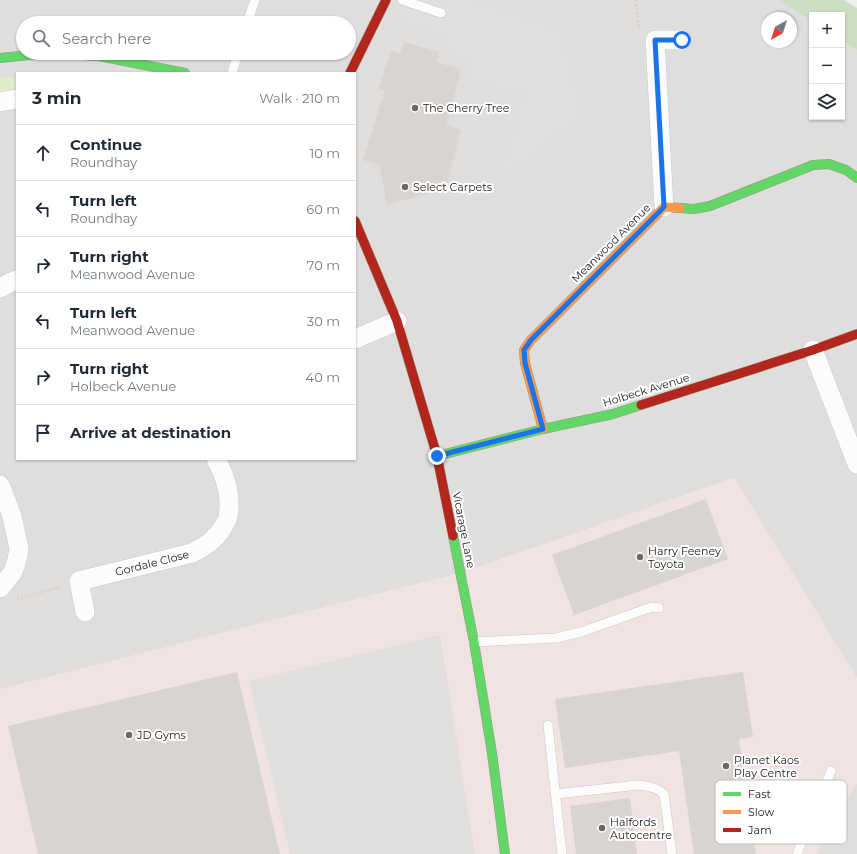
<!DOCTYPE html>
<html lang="en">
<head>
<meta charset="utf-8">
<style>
	body { margin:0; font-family:Montserrat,sans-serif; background:#f6f6f7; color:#1f2937 }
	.controls { position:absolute; right:12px; top:12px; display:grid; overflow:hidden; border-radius:0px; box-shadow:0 1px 3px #0004 }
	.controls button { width:36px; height:36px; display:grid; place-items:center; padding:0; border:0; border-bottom:1px solid #e0e1e3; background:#fff; color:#1f2937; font:20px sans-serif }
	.compass { position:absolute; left:761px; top:12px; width:36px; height:36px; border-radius:50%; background:#fff; box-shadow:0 1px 3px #0004; rotate:219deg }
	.stop { position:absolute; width:12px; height:12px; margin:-9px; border:3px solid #1a73e8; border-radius:50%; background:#fff }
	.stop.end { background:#1a73e8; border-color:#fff; box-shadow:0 1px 4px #0008 }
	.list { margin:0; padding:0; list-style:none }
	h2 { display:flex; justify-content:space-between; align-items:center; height:52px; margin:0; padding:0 16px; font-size:17px }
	h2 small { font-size:13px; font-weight:400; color:#747a83 }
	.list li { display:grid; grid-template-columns:26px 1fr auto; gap:12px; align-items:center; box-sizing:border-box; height:56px; padding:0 16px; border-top:1px solid #e0e1e3 }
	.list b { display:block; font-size:15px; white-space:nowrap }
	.list p { margin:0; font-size:13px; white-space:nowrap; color:#747a83 }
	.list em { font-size:13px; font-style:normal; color:#747a83 }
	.icon { flex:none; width:22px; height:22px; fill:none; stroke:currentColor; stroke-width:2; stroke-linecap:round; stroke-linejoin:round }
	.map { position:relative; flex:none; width:857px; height:854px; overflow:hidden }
	.search { position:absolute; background:#fff; box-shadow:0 1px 3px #0004; left:16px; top:16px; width:340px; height:44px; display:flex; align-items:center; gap:10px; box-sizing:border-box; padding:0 14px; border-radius:22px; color:#747a83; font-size:15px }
	.panel { position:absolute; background:#fff; box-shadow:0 1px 3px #0004; left:16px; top:72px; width:340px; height:388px; border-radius:0px }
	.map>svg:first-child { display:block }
	.residential { fill:#dfdedc; fill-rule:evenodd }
	.commercial { fill:#f1e3e1 }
	.grass { fill:#ddeccb }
	.forest { fill:#cbdec1 }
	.parking { fill:#e0dfde }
	.building { fill:#d7d4d2 }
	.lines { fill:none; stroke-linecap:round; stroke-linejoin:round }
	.lane-casing { stroke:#c9c8c7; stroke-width:10 }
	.street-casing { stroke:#c9c8c7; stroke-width:20 }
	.fast-casing { stroke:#999a82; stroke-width:10 }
	.slow-casing { stroke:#999a82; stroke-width:10 }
	.jam-casing { stroke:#999a82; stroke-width:10 }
	.path { stroke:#dccecd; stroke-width:2.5; stroke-dasharray:2 2; stroke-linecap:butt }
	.lane { stroke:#fdfcfc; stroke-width:9 }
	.street { stroke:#fdfcfc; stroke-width:19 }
	.fast { stroke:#63d668; stroke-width:9 }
	.slow { stroke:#ff974d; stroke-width:9 }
	.jam { stroke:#b3261e; stroke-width:9 }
	.route { stroke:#1a73e8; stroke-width:5 }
	.poi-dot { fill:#6a6968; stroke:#fff; stroke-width:1.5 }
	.labels { text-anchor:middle; stroke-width:4; stroke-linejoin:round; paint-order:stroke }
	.poi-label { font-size:11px; fill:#222; stroke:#fff; text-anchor:start }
	.street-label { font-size:11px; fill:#222; stroke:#fff }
	.key { fill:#fff; stroke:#bdbdbd; stroke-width:1 }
	.key-label { font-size:11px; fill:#222 }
</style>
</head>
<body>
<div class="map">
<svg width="857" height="854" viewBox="0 0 857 854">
	<rect width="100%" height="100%" fill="#f0eeeb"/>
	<g class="residential">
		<path d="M0 0H779L812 21V117H842V40L857 50V678L734 478 461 573 0 689ZM767 18H791V42H767ZM23 23H349V53H23ZM17 73H355V459H17Z"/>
		<polygon points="857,783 857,854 817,854 834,816"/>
	</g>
	<polygon class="commercial" points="734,478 857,678 857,783 834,816 817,854 0,854 0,689 461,573"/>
	<polygon class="grass" points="17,76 17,99 0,102 0,78"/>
	<polygon class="forest" points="779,0 843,0 857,8 857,50 842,40 842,15 812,15 812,21"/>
	<g class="parking">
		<polygon points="396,0 477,0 560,28 585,115 519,167 500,173 522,95 465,81 470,62 439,52 443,37 389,19"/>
		<polygon points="440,635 475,854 290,854 249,681"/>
	</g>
	<g class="building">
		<polygon points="404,42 439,52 436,62 461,70 446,125 461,130 448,180 449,188 387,205 380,165 363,160 385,90 379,89 391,50 400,53"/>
		<polygon points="706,499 728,559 574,615 552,555"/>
		<polygon points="237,672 280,854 38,854 8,726"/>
		<polygon points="743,672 753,737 739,739 756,854 694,854 679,751 565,768 555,699"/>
		<polygon points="630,798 637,854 576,854 570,806"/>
	</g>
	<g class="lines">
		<defs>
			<g id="lane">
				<polyline points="402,0 441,13"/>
				<polyline points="247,23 255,0"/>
				<polyline points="232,73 238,53"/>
				<polyline points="474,642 556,638 581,632 652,607 659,608"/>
				<polyline points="548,725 562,854"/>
				<path d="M556 794 638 785C648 786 656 787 664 794L672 854"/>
				<polyline points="797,854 831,771"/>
			</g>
			<g id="street">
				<polyline points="0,102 17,99"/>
				<polyline points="664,207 655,40 682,40"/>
				<polyline points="0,288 11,282 17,280"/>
				<polyline points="355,339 397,321"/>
				<polyline points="813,350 857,464"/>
				<polyline points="0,485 12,516 19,549 17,560 13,572 0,588"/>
				<path d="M85 612 79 581 192 553C205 547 217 539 224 525 226 522 228 519 228 516 232 497 225 476 216 459"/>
			</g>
			<g id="fast">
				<polyline points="0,58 30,55 64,54 99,56 185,73"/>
				<polyline points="680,208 694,209 710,206 813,165 829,164 846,170 857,178"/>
				<polyline points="437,456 543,429 613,414 641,405"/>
				<polyline points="453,536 474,642 492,753 505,854"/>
			</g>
			<polyline id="slow" points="543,429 525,363 524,350 531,340 664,207 680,208"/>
			<g id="jam">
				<polyline points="350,73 386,0"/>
				<polyline points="355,221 397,321 437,456 453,536"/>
				<polyline points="641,405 813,350 857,334"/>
			</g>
		</defs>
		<use href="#lane" class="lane-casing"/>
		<use href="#street" class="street-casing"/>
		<use href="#fast" class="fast-casing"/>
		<use href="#slow" class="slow-casing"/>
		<use href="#jam" class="jam-casing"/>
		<g class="path">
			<polyline points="636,0 639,29"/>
			<polyline points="17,599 60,587"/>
		</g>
		<use href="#lane" class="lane"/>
		<use href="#street" class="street"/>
		<use href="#fast" class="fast"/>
		<use href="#slow" class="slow"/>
		<use href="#jam" class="jam"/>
	</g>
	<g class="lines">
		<polyline class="route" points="437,456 543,429 525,363 524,350 531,340 664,207 655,40 682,40"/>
	</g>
	<g class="poi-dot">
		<circle cx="415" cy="108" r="4"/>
		<circle cx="405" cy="187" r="4"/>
		<circle cx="640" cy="557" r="4"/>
		<circle cx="129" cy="735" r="4"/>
		<circle cx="726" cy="766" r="4"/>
		<circle cx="602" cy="828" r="4"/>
	</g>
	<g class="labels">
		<g class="poi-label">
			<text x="423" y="112">The Cherry Tree</text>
			<text x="413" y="191">Select Carpets</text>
			<text x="648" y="555">Harry Feeney<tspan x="648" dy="13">Toyota</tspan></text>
			<text x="137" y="739">JD Gyms</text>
			<text x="734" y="764">Planet Kaos<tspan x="734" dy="13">Play Centre</tspan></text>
			<text x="610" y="826">Halfords<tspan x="610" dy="13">Autocentre</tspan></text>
		</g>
		<g class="street-label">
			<text transform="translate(611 243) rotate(-45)" y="4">Meanwood Avenue</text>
			<text transform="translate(646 390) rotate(-17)" y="4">Holbeck Avenue</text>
			<text transform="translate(464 530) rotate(79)" y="4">Vicarage Lane</text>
			<text transform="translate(152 563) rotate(-14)" y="4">Gordale Close</text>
		</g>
	</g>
	<rect x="715" y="780" width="132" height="64" rx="6" class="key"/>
	<rect x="723" y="792" width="18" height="4" fill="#63d668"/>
	<rect x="723" y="810" width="18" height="4" fill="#ff974d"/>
	<rect x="723" y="828" width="18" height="4" fill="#b3261e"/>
	<g class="key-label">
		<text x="748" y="798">Fast</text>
		<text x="748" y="816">Slow</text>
		<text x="748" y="834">Jam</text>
	</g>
</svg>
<div class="controls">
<button>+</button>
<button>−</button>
<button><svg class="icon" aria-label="layers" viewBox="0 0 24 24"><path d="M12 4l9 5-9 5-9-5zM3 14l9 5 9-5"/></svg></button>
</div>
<svg class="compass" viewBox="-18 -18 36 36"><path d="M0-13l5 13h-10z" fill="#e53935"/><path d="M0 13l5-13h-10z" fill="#747a83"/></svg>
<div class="stop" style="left:682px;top:40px"></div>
<div class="stop end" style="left:437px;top:456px"></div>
<div class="search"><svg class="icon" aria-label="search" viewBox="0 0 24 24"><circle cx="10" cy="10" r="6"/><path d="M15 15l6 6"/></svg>Search here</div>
<section class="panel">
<h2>3 min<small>Walk · 210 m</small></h2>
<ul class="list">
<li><svg class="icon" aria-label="ahead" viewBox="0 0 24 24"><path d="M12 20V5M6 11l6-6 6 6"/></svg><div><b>Continue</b><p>Roundhay</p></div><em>10 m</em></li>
<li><svg class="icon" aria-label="left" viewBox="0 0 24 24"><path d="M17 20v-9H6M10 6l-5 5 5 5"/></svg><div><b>Turn left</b><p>Roundhay</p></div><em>60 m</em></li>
<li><svg class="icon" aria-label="right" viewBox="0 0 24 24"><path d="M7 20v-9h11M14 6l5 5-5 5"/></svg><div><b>Turn right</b><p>Meanwood Avenue</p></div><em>70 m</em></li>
<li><svg class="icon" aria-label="left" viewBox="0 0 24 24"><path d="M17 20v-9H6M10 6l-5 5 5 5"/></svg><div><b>Turn left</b><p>Meanwood Avenue</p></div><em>30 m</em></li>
<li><svg class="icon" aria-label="right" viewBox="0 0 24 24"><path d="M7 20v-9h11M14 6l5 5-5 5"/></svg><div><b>Turn right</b><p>Holbeck Avenue</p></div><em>40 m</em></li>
<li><svg class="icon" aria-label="arrive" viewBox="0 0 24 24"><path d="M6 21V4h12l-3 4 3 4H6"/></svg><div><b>Arrive at destination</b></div></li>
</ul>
</section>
</div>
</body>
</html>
